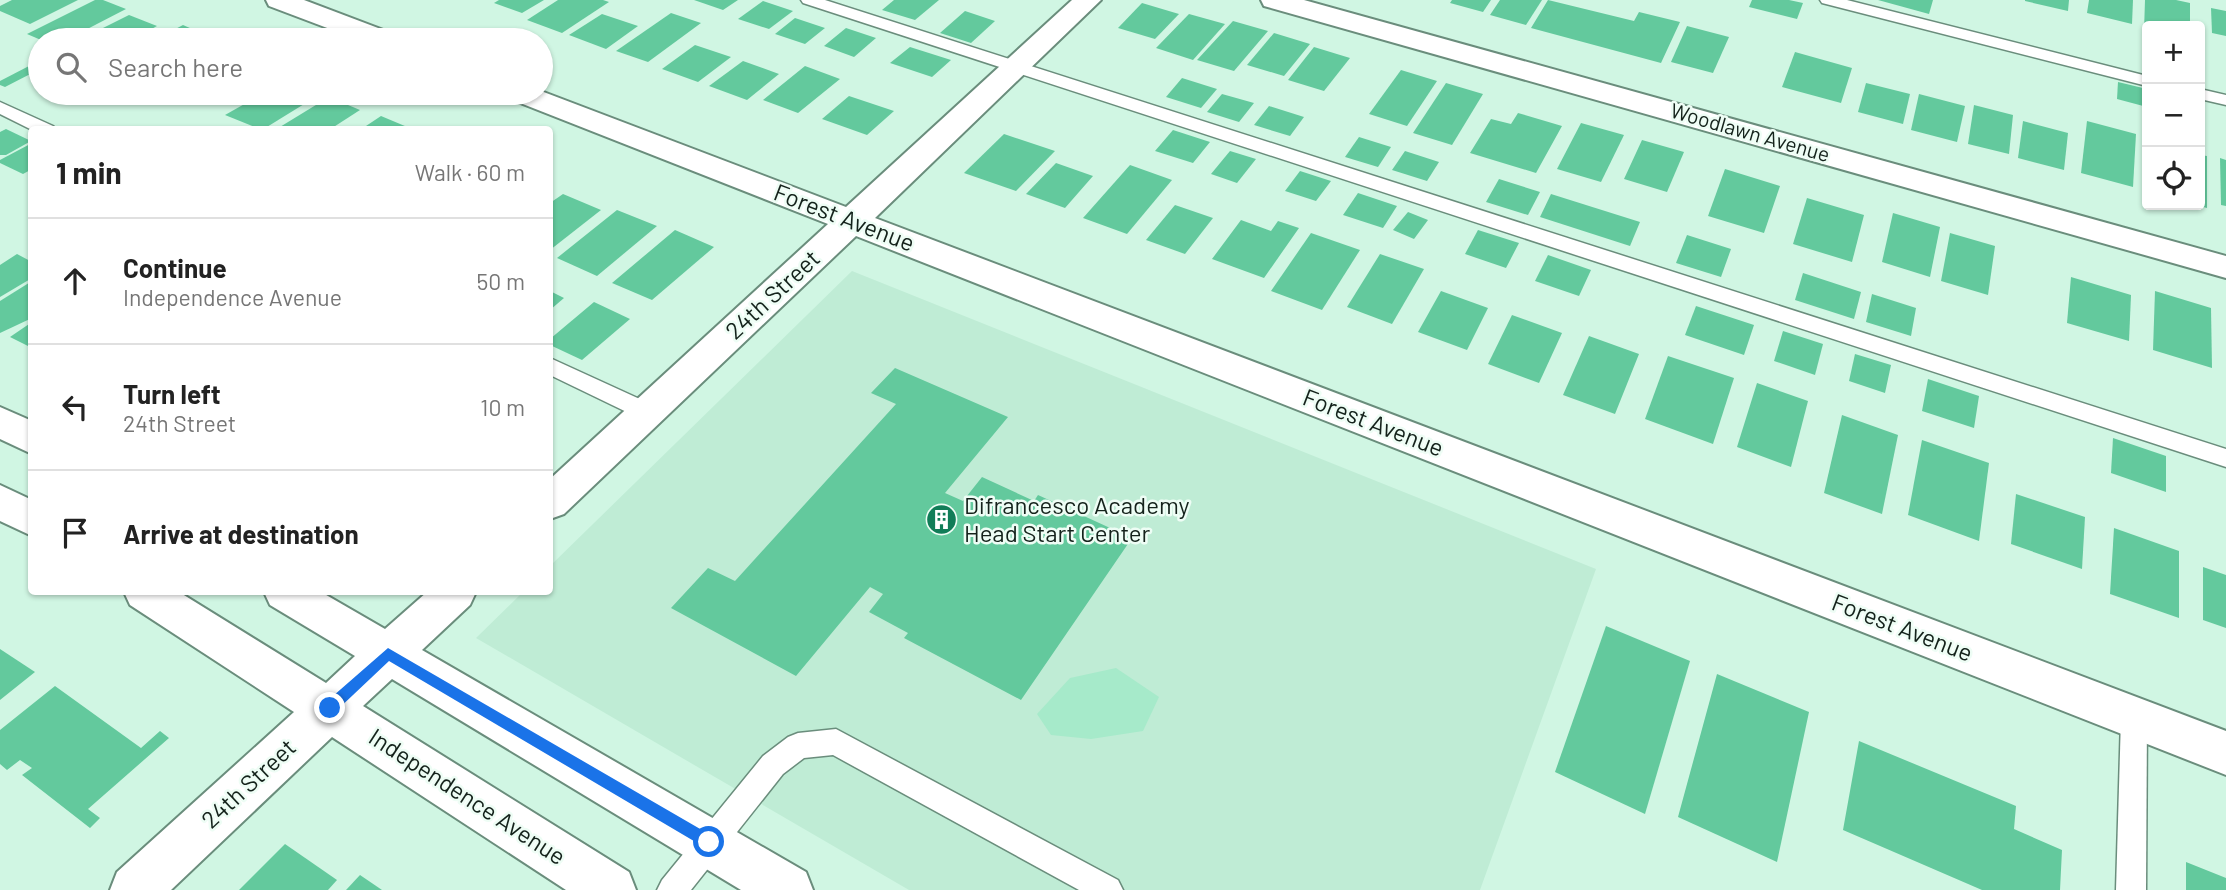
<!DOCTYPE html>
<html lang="en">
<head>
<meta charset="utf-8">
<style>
	body { margin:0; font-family:Barlow,sans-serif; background:#f6f6f6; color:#222 }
	.controls { position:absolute; right:21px; top:21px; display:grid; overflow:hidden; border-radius:7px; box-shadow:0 2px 5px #0004 }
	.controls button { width:63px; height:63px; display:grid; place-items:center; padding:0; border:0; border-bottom:2px solid #e0e0e0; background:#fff; color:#222; font:35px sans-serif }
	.stop { position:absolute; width:21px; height:21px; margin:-16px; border:5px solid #1a73e8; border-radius:50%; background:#fff }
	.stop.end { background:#1a73e8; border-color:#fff; box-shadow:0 2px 7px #0008 }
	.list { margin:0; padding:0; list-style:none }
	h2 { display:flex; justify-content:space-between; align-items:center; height:91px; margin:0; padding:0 28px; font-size:30px }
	h2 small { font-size:23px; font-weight:400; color:#767676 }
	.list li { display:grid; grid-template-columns:46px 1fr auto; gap:21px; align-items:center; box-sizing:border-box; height:126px; padding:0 28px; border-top:2px solid #e0e0e0 }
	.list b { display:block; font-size:26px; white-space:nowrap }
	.list p { margin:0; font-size:23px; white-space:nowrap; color:#767676 }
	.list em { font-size:23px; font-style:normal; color:#767676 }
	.icon { flex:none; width:38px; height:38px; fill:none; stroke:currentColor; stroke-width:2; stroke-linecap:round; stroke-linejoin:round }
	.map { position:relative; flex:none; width:2226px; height:890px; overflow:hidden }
	.search { position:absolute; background:#fff; box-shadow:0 2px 5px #0004; left:28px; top:28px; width:525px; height:77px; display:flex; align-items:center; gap:18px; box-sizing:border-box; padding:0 24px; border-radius:38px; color:#767676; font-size:26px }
	.panel { position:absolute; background:#fff; box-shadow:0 2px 5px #0004; left:28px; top:126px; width:525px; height:469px; border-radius:7px }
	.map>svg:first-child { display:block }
	.built { fill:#bfecd5 }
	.green { fill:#a6eaca }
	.building { fill:#63c99d }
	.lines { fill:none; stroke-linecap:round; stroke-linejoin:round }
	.lane-casing { stroke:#6a8d7c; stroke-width:3 }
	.street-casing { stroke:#6a8d7c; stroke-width:4 }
	.lane { fill:#fff; fill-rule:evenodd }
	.street { fill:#fff; fill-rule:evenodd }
	.route { fill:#1a73e8 }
	.labels { text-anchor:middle; stroke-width:5; stroke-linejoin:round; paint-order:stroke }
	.far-street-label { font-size:21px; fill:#14221b; stroke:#eefdf5 }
	.street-label { font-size:24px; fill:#14221b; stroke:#eefdf5 }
	.poi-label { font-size:24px; fill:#14221b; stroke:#eefdf5; text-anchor:start }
</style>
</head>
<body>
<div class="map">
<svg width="2226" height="890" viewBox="0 0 2226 890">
	<rect width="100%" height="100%" fill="#d0f6e3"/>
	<polygon class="built" points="852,271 1596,569 1480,890 909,890 476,638 523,592 550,592 550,566"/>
	<polygon class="green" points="1116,668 1159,697 1143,731 1091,739 1051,735 1037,714 1070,678"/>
	<g class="building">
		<polygon points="12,0 78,0 30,24 0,11 0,6"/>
		<polygon points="95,0 103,0 126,9 66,40 41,40 27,34"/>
		<polygon points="499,0 544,0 522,13 494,3"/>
		<polygon points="558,0 603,0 609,2 562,33 527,20"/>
		<polygon points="694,0 738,0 723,10"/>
		<polygon points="894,0 939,0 915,20 882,10"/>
		<polygon points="1452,0 1491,0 1483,12 1450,3"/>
		<polygon points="1500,0 1542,0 1526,25 1490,15"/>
		<polygon points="1548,0 1634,21 1639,12 1680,22 1661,63 1531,28"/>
		<polygon points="1752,0 1789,0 1803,3 1797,19 1749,7"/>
		<polygon points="1878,0 1933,0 1929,14"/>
		<polygon points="2025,0 2069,0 2068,11 2025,1"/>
		<polygon points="2089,0 2133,0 2132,24 2087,13"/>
		<polygon points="2145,0 2176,0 2190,3 2190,26 2147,26 2147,32 2144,31"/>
		<polygon points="763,1 793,11 769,29 738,19"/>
		<polygon points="1142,3 1179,14 1155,39 1118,28"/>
		<polygon points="2211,8 2226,11 2226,36 2212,33"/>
		<polygon points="965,11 995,21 971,43 940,33"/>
		<polygon points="671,13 701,23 648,62 616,51"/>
		<polygon points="602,14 638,26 606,49 569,35"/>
		<polygon points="1189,14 1225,24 1193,60 1156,48"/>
		<polygon points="129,15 157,26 131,40 79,40"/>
		<polygon points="795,18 825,28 805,44 775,34"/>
		<polygon points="1233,21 1268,31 1234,71 1197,60"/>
		<polygon points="183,25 208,36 199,40 155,40"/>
		<polygon points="1687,26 1729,37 1713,73 1671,62"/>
		<polygon points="846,28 876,38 854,57 824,46"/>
		<polygon points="1274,33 1310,44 1284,76 1247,65"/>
		<polygon points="695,45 731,57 698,82 662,69"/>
		<polygon points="910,47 951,60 932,77 890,63"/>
		<polygon points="1314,47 1350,58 1324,91 1288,80"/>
		<polygon points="1795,52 1852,68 1841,103 1782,87"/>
		<polygon points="743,61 779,74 747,100 709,86"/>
		<polygon points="29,66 38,70 5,87 0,85 0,81"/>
		<polygon points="805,66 840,79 798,113 763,100"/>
		<polygon points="1401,70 1437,81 1407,126 1369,114"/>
		<polygon points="1182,78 1217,89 1201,108 1166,97"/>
		<polygon points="2118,82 2147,89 2147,107 2117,99"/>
		<polygon points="1446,83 1483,94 1452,145 1413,133"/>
		<polygon points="1866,83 1910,94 1903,124 1858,112"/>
		<polygon points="264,93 322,93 262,130 225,115"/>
		<polygon points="1222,94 1254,103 1239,122 1207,112"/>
		<polygon points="1919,94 1965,106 1957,142 1911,130"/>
		<polygon points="849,96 894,111 867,135 822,119"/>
		<polygon points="329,97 360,110 329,130 275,130"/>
		<polygon points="1974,105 2013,115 2009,154 1968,144"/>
		<polygon points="1269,106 1304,117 1290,136 1254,125"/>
		<polygon points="1518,113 1562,126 1536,173 1470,153 1491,119 1511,124"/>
		<polygon points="381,116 412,129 412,130 360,130"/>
		<polygon points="2023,121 2068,133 2064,170 2018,158"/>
		<polygon points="2087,121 2136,134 2133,187 2081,173"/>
		<polygon points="1581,123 1624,135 1601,182 1557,169"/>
		<polygon points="6,129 31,141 6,155 0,155 0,132"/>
		<polygon points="1173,130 1210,142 1193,163 1155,151"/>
		<polygon points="1004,134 1055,151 1016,191 964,173"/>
		<polygon points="1359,137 1391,147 1378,167 1345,157"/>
		<polygon points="1642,140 1684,152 1667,192 1624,179"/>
		<polygon points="32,143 32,169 23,174 0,163 0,160"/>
		<polygon points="1230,151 1256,159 1237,183 1211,174"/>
		<polygon points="1405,151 1439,162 1427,181 1392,170"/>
		<polygon points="2200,155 2207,156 2207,208 2200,206"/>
		<polygon points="2220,158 2226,160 2226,206 2221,205"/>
		<polygon points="1056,163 1093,176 1065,208 1026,194"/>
		<polygon points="1130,165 1172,180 1127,234 1083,218"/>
		<polygon points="1725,169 1780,186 1764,233 1708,216"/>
		<polygon points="1300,171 1331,181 1316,201 1285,191"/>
		<polygon points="1499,179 1540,192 1528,215 1486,202"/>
		<polygon points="1358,193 1397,206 1383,228 1343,215"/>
		<polygon points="563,194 601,210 550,250 550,203"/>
		<polygon points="1551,194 1640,222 1630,246 1540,217"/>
		<polygon points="1807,198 1864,215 1852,262 1793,244"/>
		<polygon points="1175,205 1213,218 1185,254 1146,240"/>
		<polygon points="617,210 657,226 597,276 557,258"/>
		<polygon points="1408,212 1428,220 1414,239 1393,230"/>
		<polygon points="1893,213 1940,227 1930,277 1882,262"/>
		<polygon points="1241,220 1271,231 1278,221 1299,228 1264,278 1212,259"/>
		<polygon points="675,230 714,247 652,300 612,283"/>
		<polygon points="1478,230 1519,243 1506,268 1465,254"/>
		<polygon points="1311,233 1360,250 1322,310 1271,291"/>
		<polygon points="1950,233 1995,246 1988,295 1941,281"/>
		<polygon points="1687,235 1731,249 1721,277 1676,263"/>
		<polygon points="17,254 32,262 32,278 0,297 0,265"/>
		<polygon points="1380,254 1424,269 1392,324 1347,307"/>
		<polygon points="1548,255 1591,270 1579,296 1535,281"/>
		<polygon points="1803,273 1861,292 1854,319 1795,300"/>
		<polygon points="2071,277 2131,295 2129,341 2067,323"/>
		<polygon points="32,281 32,318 0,333 0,301"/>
		<polygon points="550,291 564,298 550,310"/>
		<polygon points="1441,291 1488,308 1467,350 1418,332"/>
		<polygon points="2155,291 2211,308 2212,368 2153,350"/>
		<polygon points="1872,294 1916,308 1911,336 1866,322"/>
		<polygon points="594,302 630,319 582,360 550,345 550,339"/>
		<polygon points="1696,306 1754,325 1744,355 1685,335"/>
		<polygon points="1512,315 1562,333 1539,383 1488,364"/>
		<polygon points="32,322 32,348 10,337"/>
		<polygon points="1783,331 1823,344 1815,375 1774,361"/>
		<polygon points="1589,336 1639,354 1615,414 1563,395"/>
		<polygon points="1855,354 1891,365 1885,393 1849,381"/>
		<polygon points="1668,356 1734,378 1713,444 1645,419"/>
		<polygon points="895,368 1008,417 945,493 963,501 982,477 1034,501 1038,495 1132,538 1021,700 904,638 908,633 869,612 883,594 870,587 796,676 671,608 708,568 735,581 896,404 871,393"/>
		<polygon points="1928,379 1979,396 1974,428 1922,411"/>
		<polygon points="1757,383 1808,401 1791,467 1737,447"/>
		<polygon points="1842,415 1898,435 1882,514 1824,493"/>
		<polygon points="2113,438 2166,456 2166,492 2111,473"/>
		<polygon points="1922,440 1989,463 1979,541 1908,515"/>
		<polygon points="2016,494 2085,517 2082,569 2011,544"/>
		<polygon points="2114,528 2179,551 2179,618 2110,594"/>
		<polygon points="2203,567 2226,575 2226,628 2203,620"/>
		<polygon points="1606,626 1690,661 1645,814 1555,772"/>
		<polygon points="0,649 35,672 0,700"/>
		<polygon points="1717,674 1809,712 1777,862 1678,817"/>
		<polygon points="55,686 141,748 160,731 169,738 88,809 100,818 90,828 22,775 32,768 20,760 7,770 0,764 0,730"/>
		<polygon points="1859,741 2016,806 2014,829 2062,850 2060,890 1982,890 1843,830"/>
		<polygon points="285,844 337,880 328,890 239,890"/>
		<polygon points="2186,862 2226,878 2226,890 2186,890"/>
		<polygon points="360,875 382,890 346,890"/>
	</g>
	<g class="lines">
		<defs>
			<g id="lane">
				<polygon points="801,0 825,0 2226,449 2226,467 803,3"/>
				<polygon points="1820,0 1847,0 2147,76 2147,86 1822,3"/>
				<polygon points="2200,89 2226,95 2226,105 2200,99"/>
				<polygon points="0,102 53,126 56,130 32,130 0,114"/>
				<polygon points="550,358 655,406 658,412 655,418 647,420 639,418 550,375"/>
				<polygon points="2134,706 2144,709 2147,718 2146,890 2116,890 2121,718 2124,709"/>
				<polygon points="836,729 1118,880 1123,890 1079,890 833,755 804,758 783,774 691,890 657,890 662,880 763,756 788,737 798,733"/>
			</g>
			<g id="street">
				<polygon points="266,0 304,0 394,34 398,40 359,40 269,6"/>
				<polygon points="1072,0 1101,0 875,218 2226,731 2226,775 856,236 564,514 550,519 550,479 828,224 510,99 505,93 541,91 846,207"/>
				<polygon points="1261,0 1304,0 2226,256 2226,278 1264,6"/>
				<polygon points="0,407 32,421 32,454 0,439"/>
				<polygon points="0,485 32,500 32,536 0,521"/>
				<polygon points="124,592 179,592 326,683 355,656 270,605 264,592 321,592 385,629 427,592 476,592 470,605 422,650 806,872 813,890 741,890 392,679 363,706 629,872 636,890 566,890 332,737 171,890 110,890 117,872 294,712 130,605"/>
			</g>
		</defs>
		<use href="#lane" class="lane-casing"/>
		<use href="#street" class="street-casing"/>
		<use href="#lane" class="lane"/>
		<use href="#street" class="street"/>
	</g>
	<polygon class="route" points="388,648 714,837 716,842 714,847 704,847 389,661 335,712 325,712 325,703"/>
	<defs>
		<symbol id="building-disc" viewBox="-11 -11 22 22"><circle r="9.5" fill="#117d58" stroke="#eefdf5"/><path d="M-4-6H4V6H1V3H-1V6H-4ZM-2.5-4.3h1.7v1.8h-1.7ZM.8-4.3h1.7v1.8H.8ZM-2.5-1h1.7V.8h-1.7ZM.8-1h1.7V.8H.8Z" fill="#fff"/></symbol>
	</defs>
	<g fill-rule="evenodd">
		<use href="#building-disc" x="924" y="502" width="35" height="35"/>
	</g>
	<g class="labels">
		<g class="far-street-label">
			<text transform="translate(1750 133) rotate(16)" y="7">Woodlawn Avenue</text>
		</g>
		<g class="street-label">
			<text transform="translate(844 218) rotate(21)" y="8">Forest Avenue</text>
			<text transform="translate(773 295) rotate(-43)" y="8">24th Street</text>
			<text transform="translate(1373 423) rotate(21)" y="8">Forest Avenue</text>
			<text transform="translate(1902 628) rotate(21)" y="8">Forest Avenue</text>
			<text transform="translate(249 784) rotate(-43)" y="8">24th Street</text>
			<text transform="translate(467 797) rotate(33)" y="8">Independence Avenue</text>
		</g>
		<g class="poi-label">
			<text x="964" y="514">Difrancesco Academy<tspan x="964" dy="28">Head Start Center</tspan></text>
		</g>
	</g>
</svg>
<div class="controls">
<button>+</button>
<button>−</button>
<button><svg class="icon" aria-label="locate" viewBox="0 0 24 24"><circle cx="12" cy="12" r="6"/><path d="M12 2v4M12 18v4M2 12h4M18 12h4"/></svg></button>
</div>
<div class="stop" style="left:709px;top:842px"></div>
<div class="stop end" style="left:330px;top:708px"></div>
<div class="search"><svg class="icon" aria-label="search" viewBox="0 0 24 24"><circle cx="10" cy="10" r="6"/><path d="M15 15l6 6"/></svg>Search here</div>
<section class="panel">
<h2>1 min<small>Walk · 60 m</small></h2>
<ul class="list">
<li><svg class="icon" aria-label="ahead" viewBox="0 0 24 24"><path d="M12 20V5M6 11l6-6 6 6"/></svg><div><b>Continue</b><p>Independence Avenue</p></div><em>50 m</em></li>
<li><svg class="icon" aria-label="left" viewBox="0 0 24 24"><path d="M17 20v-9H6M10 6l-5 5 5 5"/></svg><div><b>Turn left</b><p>24th Street</p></div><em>10 m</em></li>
<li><svg class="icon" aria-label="arrive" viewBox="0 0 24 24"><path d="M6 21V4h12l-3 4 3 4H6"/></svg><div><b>Arrive at destination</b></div></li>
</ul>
</section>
</div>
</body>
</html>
